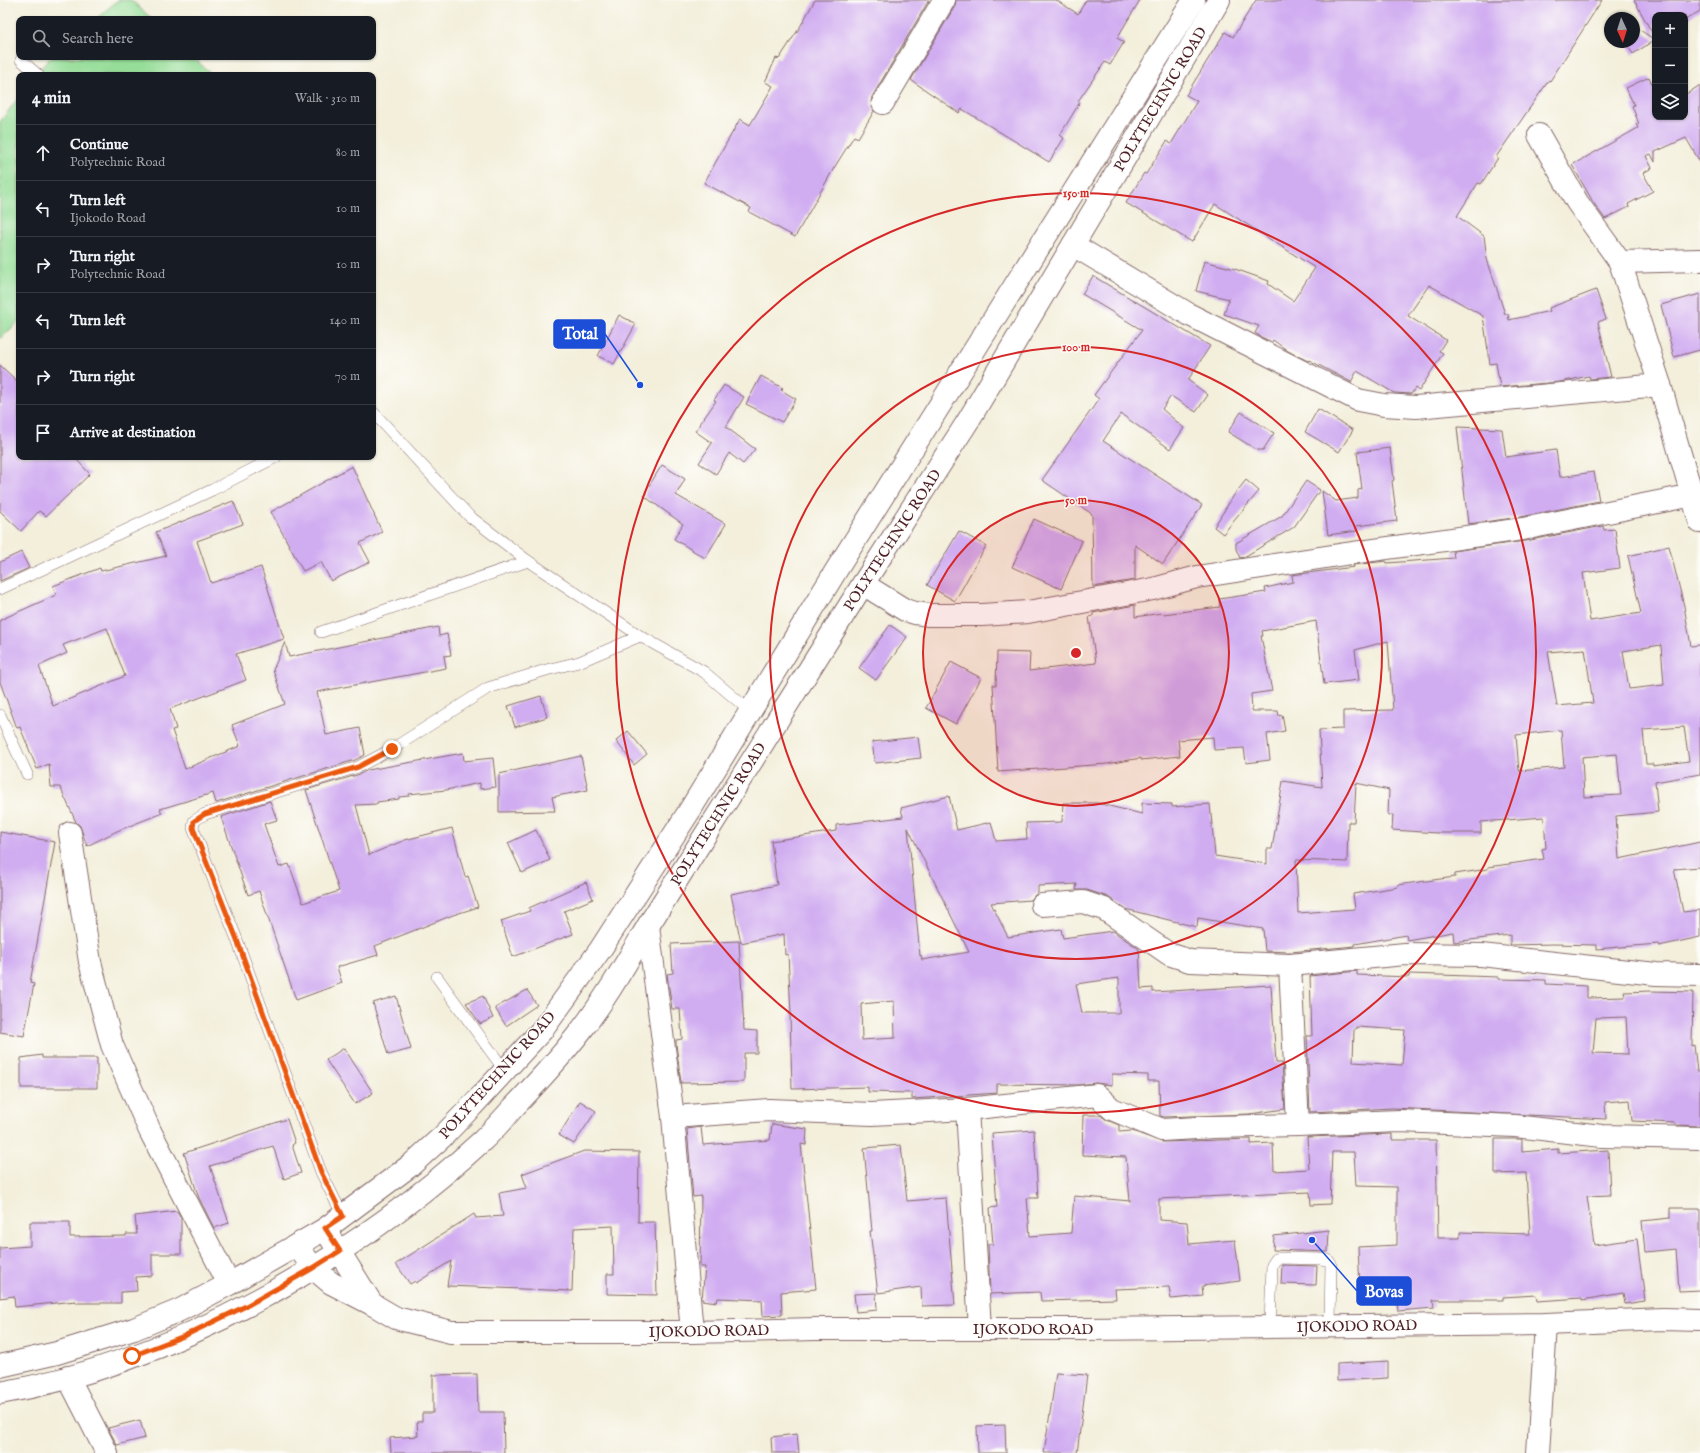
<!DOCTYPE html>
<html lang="en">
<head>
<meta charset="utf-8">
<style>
	body { margin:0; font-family:"IM FELL English",serif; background:#242831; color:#f1f3f6 }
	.controls { position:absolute; right:12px; top:12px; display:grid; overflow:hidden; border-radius:8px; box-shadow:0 1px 3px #0004 }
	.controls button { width:36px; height:36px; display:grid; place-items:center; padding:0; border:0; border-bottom:1px solid #363941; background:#171b24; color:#f1f3f6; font:20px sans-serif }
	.compass { position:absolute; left:1604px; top:12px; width:36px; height:36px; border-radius:50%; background:#171b24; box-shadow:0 1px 3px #0004; rotate:176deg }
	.stop { position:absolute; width:12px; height:12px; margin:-9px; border:3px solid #ea580c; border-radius:50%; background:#fff }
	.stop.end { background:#ea580c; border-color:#fff; box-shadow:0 1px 4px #0008 }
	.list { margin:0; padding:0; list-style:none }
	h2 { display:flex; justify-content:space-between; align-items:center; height:52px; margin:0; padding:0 16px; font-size:17px }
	h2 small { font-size:13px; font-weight:400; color:#9ea1a6 }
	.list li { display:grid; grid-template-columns:26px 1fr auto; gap:12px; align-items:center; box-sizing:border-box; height:56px; padding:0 16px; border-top:1px solid #363941 }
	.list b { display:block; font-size:15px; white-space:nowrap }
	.list p { margin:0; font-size:13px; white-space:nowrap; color:#9ea1a6 }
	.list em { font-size:13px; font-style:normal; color:#9ea1a6 }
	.icon { flex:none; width:22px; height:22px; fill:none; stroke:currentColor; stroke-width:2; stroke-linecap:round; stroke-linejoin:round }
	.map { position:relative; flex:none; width:1700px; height:1453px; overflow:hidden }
	.search { position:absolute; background:#171b24; box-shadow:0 1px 3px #0004; left:16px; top:16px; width:360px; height:44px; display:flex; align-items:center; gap:10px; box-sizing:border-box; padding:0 14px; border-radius:8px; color:#9ea1a6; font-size:15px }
	.panel { position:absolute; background:#171b24; box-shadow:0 1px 3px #0004; left:16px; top:72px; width:360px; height:388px; border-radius:8px }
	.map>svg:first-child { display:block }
	.green { fill:#95dd98; stroke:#707e62 }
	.building { fill:#d0acf1; fill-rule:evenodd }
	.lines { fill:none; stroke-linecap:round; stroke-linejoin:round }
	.lane-casing { stroke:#856869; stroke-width:12 }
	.street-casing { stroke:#856869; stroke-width:24 }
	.secondary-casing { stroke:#856869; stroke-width:24 }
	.primary-casing { stroke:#856869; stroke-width:24 }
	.lane { stroke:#fff; stroke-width:11 }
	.street { stroke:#fff; stroke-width:22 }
	.secondary { stroke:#fff; stroke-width:22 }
	.primary { stroke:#fff; stroke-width:22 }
	.route { stroke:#ea580c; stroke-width:5 }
	.ring { fill:none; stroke:#d62828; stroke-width:2 }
	.labels { text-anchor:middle; stroke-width:3; stroke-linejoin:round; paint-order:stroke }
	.street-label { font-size:15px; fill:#4a1f2b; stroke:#fdfcf7 }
	.centre { fill:#d62828; stroke:#fdfcf7; stroke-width:2 }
	.ring-label { font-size:12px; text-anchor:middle; font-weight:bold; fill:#d62828; stroke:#fdfcf7; stroke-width:3; stroke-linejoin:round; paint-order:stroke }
	.leader { fill:none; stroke:#1d4ed8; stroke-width:1.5 }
	.callout-dot { fill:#1d4ed8; stroke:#fdfcf7; stroke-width:1.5 }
	.callout { fill:#1d4ed8; stroke:#1d4ed8; stroke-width:1.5 }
	.callout-label { font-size:16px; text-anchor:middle; font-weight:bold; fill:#fff }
</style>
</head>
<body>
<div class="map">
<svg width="1700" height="1453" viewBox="0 0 1700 1453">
	<rect width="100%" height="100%" fill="#fdfcf7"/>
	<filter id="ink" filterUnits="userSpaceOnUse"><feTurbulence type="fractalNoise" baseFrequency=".025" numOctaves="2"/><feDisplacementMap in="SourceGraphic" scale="8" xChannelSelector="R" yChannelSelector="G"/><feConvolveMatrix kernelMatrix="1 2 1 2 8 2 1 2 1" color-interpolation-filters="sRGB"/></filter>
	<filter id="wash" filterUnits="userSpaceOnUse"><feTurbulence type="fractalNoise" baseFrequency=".012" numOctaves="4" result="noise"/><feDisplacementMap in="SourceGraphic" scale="16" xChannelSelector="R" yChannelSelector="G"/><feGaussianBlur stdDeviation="0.9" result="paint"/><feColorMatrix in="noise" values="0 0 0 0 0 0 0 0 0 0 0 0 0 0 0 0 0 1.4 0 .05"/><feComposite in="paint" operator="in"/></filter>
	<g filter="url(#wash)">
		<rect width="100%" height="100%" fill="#f3efdb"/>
		<g class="green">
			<polygon points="118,0 131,0 152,19 96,19"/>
			<polygon points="51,57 193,57 212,75 35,75"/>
			<polygon points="19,97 19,321 0,339 0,122"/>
		</g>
		<g id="blocks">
			<g class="building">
				<polygon points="815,0 929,0 872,97 871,103 874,111 870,118 858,138 854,136 834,168 795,237 749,212 751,208 704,183 740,119 750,125 773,86 765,82 776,58 779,59 800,27"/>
				<polygon points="956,0 1056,0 1078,14 1086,0 1140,0 1117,38 1124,42 1110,65 1105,62 1078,101 1080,102 1060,135 1064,138 1049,162 962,109 959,113 911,80 955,6"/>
				<polygon points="1256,0 1602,0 1550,81 1549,80 1496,157 1498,158 1481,184 1478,183 1457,216 1484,236 1487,259 1505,314 1508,314 1509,320 1550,311 1549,308 1596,290 1606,319 1598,322 1611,377 1590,379 1589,376 1560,382 1500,387 1496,363 1490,364 1483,316 1429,285 1408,316 1446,340 1439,351 1443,353 1419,391 1415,388 1411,394 1394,393 1357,371 1351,382 1309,360 1308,361 1288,351 1273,340 1272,342 1261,337 1255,333 1259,326 1224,314 1229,299 1196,291 1204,261 1235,269 1269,281 1268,284 1293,301 1315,268 1215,204 1192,242 1126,203 1144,173 1146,174 1167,141 1171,144 1197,101 1186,95 1225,32 1233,37"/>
				<polygon points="1634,0 1700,0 1700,11 1685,20 1685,15 1655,15 1655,38"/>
				<polygon points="1634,26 1655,40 1633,54 1625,42 1634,42"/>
				<polygon points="1649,77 1655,91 1655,117 1685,117 1685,95 1700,85 1700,162 1686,138 1655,152 1655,162 1651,154 1646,156 1652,168 1643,173 1653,191 1628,204 1629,207 1605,219 1593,202 1572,165 1638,128 1636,124 1639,124 1632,106 1634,105 1626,88"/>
				<polygon points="1093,276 1210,346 1188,380 1208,395 1196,412 1171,396 1162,409 1184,428 1170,449 1121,414 1103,441 1202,505 1163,564 1135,545 1135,580 1093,587 1092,514 1042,480 1099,399 1094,395 1142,330 1082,294"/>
				<polygon points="1700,294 1700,350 1674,357 1661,305"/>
				<polygon points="619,315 636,324 614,364 598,356"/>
				<polygon points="0,365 19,383 19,457 74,457 90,474 46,516 39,511 21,531 0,511"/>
				<polygon points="761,376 783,388 781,390 796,399 782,422 746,404"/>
				<polygon points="724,385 744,397 726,427 755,449 743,464 729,453 716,474 699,463 712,443 695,431 716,401 714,400"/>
				<polygon points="1318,409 1353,430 1339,452 1305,432"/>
				<polygon points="1241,412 1274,433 1263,450 1257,450 1228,432"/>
				<polygon points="1457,427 1502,429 1506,457 1556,450 1560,477 1594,472 1599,501 1521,517 1468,524"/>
				<polygon points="1390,448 1394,480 1392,481 1397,521 1356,526 1357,531 1328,535 1322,491 1336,501 1358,498 1358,490 1362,489 1357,452"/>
				<polygon points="662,465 685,479 676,495 726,524 705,558 674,539 683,524 644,496 646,493 645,492"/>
				<polygon points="352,466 382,532 360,543 370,562 331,581 321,562 303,571 271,512"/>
				<polygon points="1246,480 1259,491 1223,534 1214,527 1234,495"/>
				<polygon points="1306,481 1320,490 1294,527 1244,557 1240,558 1236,549 1236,543 1282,516"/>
				<path d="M233 501 243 524 197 541 211 583 261 567 284 639 236 654 246 680 170 709 176 729 172 730 185 769 240 746 232 725 285 704 273 670 285 642 289 657 438 627 439 636 447 634 451 655 444 656 446 668 317 692 326 735 360 728 365 755 355 760 216 803 213 793 160 809 162 813 117 831 87 846 80 826 76 822 60 787H51L49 764 37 769 20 727 17 728 0 682V620L56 595 53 586 100 568 101 571 166 556 156 532ZM107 628 125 676 53 706 39 666 67 653 63 645Z"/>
				<polygon points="1034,519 1082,541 1061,589 1012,567"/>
				<path d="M1603 526 1604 530 1615 529 1620 568 1583 573 1590 621 1641 613 1628 556 1669 546 1684 606 1691 646 1700 645V774L1655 782 1658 812 1616 816 1619 859 1700 842V867L1674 869 1683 912 1700 910V937L1659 946 1658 944 1596 949V945L1554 944 1510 945V935L1454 942 1453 932 1407 940 1406 935 1355 944V946L1290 952 1265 951 1263 929 1198 918 1197 927 1125 909 1108 897 1087 890H1076L1077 884 1038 886V893L1035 895 1031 900 991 903 1008 937 1061 929 1063 938 1113 931 1139 949 1141 989 1153 988V992L1271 985 1276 1063H1282L1285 1109 1249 1114 1164 1117 1160 1116 1159 1081H1148V1075L1112 1074V1085L1096 1083 1077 1085 997 1084V1093L912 1099V1093L868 1092V1087L792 1089 790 1014H791L788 954 785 955 784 934 741 943 731 894 777 885 771 841 836 831V825L903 817 901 808 949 796 957 830 991 822 996 841 1027 839 1026 823 1062 822 1063 803H1097L1142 814V803L1172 804V807L1210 804 1215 856 1267 864V849H1272L1283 781 1322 787 1319 730 1343 729V711L1393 710 1388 641 1355 650 1359 680 1324 684 1316 621 1262 631 1263 636H1261L1272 691 1251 694 1252 711H1278L1279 716 1282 715 1285 731 1267 734 1270 760 1246 763 1244 748 1214 750 1213 737 1178 740 1180 756 1141 760V758L1107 764 998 772 993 684 996 686 997 652 1030 653 1029 671 1096 663 1089 617 1093 616V613L1135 605V617L1162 613 1163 614 1220 607 1219 599 1266 592 1265 588 1293 582 1292 575 1354 567 1353 565 1386 561 1387 563 1454 558 1453 551 1525 541ZM1661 645 1664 685 1629 689 1623 651ZM1585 649 1593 703 1557 706 1548 652ZM1684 727 1689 761 1653 766V764H1646L1643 730ZM1561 730 1564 767 1519 771 1516 735ZM1617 754 1621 795 1584 797 1582 757ZM1356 783 1389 790 1388 815H1393L1392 830 1438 833H1481V822L1544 817 1546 848 1542 849 1544 859 1488 867V869L1455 874V877L1397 885 1398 887 1353 894 1355 909 1298 913 1296 860 1347 862 1348 822H1354ZM908 828 969 952 922 960 921 955 920 956ZM1119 978V1013H1082L1076 984ZM894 1001 895 1038 862 1040 861 1004Z"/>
				<polygon points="959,531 986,546 955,601 927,585"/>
				<polygon points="21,552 29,568 0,581 0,562"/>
				<polygon points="890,625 907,637 876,680 859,668"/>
				<polygon points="951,662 981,678 956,724 926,708"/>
				<polygon points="541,696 547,717 515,727 508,706"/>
				<polygon points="628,731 647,754 634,765 616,741"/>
				<polygon points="918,737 921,758 875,763 872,742"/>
				<polygon points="463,753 464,761 493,758 496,787 480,789 480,783 446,790 409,794 409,796 399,797 399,799 377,802 377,804 356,805 369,855 405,840 452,828 465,877 468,876 478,907 453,915 375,946 378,955 337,967 342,983 296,1000 259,891 248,895 221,817 270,801 277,820 264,824 279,867 289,864 303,903 339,891 306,790 360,774 368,770"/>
				<polygon points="581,756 588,790 552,797 555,811 499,812 499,774"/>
				<polygon points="536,830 550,860 522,873 508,843"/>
				<polygon points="0,832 55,842 30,983 34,984 24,1036 0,1032"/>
				<polygon points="586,882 593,899 564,911 573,934 513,957 501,921 530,911 529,908"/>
				<polygon points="739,941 744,1030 757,1031 757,1053 744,1053 744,1082 681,1083 676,1044 676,1040 682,1039 680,1009 672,1009 667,974 673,973 671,944"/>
				<path d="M1357 971V975L1409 977V974L1498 977V979L1546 980V984L1587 986V998L1625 997 1624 992 1651 991 1693 992 1692 1046 1694 1045 1697 1071H1700V1126L1675 1125V1123L1632 1121 1630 1100 1605 1102 1606 1119 1393 1108 1310 1112 1307 1036H1312L1310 976ZM1626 1017 1628 1054 1593 1053 1596 1018ZM1356 1027 1405 1030 1402 1065 1353 1062 1354 1029H1356Z"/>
				<polygon points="527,990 537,1005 506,1026 495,1008"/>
				<polygon points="396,996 411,1049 388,1055 373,1003"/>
				<polygon points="483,996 493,1018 480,1024 466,1003"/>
				<polygon points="344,1048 373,1093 355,1104 326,1060"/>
				<polygon points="42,1055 42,1058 97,1058 97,1088 21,1088 21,1058"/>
				<polygon points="580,1101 596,1111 574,1144 559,1135"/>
				<polygon points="1083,1115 1100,1115 1107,1120 1119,1125 1119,1132 1132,1131 1162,1142 1251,1139 1251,1144 1273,1143 1274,1171 1309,1169 1307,1137 1392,1134 1392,1140 1436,1140 1438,1238 1460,1238 1460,1232 1530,1234 1526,1173 1495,1174 1495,1139 1522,1139 1522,1152 1558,1149 1558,1153 1608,1150 1610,1195 1587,1196 1594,1245 1637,1239 1645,1301 1625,1304 1623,1293 1582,1300 1582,1298 1537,1301 1536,1295 1503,1297 1503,1300 1433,1300 1434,1308 1398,1311 1396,1287 1360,1288 1358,1247 1397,1245 1397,1187 1356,1186 1354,1152 1332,1152 1330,1204 1311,1205 1310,1192 1159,1199 1159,1220 1187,1222 1189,1244 1235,1240 1240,1281 1202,1286 1203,1296 1171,1299 1169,1287 1115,1289 1116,1299 1041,1301 1040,1292 990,1294 988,1244 993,1244 990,1208 997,1207 992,1133 1034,1130 1038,1198 1027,1198 1030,1236 1071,1233 1074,1196 1130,1201 1126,1157 1082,1155"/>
				<polygon points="287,1119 295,1143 292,1145 301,1173 284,1179 273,1146 210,1166 229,1223 214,1228 199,1198 184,1153"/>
				<polygon points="772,1124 807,1129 806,1145 801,1144 816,1289 781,1292 782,1315 763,1316 762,1300 718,1298 717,1302 702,1300 705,1267 700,1267 701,1196 693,1197 687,1129 701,1127 703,1145 770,1140"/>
				<polygon points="901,1145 907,1201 946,1198 955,1305 922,1306 921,1287 878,1293 870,1231 872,1231 864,1148"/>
				<polygon points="584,1151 639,1152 638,1222 655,1222 657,1295 607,1294 607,1274 614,1274 613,1226 574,1228 572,1291 447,1286 451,1261 416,1283 415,1281 410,1284 396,1264 474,1214 476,1218 503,1216 499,1193 527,1188 522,1174"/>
				<polygon points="1670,1208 1700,1208 1700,1290 1679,1291 1676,1249 1645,1252 1642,1221 1670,1218"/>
				<polygon points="177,1211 181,1218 181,1254 152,1254 152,1276 136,1277 137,1291 121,1292 121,1303 76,1303 76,1301 15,1307 14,1296 0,1298 0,1248 30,1246 30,1222 70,1222 70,1237 126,1236 126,1234 137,1234 135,1216"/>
				<polygon points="1329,1230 1328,1252 1273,1250 1274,1236"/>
				<polygon points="1282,1265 1317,1266 1316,1285 1281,1284"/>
				<polygon points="876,1293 877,1310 856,1312 854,1294"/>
				<polygon points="1388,1361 1388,1378 1337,1381 1337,1364"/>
				<polygon points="1056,1373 1087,1375 1077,1453 1044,1453"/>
				<polygon points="477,1374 478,1412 503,1412 504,1453 391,1453 390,1438 418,1436 417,1422 422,1421 422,1413 433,1413 433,1375"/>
				<polygon points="140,1420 145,1438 117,1445 108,1428"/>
				<polygon points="1005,1425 1006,1453 978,1453 977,1426"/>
				<polygon points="797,1434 799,1453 772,1453 771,1437"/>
			</g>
		</g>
	</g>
	<g filter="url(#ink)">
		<use href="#blocks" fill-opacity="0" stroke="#856869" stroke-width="1"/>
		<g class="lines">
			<defs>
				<g id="lane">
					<polyline points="21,60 38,75"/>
					<polyline points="373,412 469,516 528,561 640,636 704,672 751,712"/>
					<polyline points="0,589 212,490 276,457"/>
					<polyline points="321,632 528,561"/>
					<polyline points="0,715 27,774"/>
					<polyline points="437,977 505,1071"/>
					<polyline points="343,1216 321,1172 236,937 193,828 194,821 205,814 358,767 392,749 488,688 546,670 579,662 640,636"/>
					<polyline points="1270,1327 1272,1265 1276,1259 1281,1258 1321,1259 1328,1260 1331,1264 1330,1326"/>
				</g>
				<g id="street">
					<polyline points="883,103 944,0"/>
					<polyline points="1539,135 1577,202 1620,262 1660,385 1700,522"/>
					<polyline points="1073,245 1190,315 1358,400 1384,405 1416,407 1660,385"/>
					<polyline points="1620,262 1700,260"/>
					<polyline points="863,584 905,610 915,613 929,615 982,615 1028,612 1153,589 1197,577 1345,554 1523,529 1693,495"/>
					<polyline points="70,833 90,962 112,1045 150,1131 229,1284"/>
					<polyline points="1042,905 1083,902 1104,909 1169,954 1190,961 1290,965 1405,954 1481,955 1656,974 1700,975"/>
					<polyline points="648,926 673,1117 692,1332"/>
					<polyline points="1290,965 1298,1125"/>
					<polyline points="967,1109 980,1329"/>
					<polyline points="673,1117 769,1110 872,1114 967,1109 1097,1095 1112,1109 1162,1130 1214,1127 1298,1125 1400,1121 1515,1126 1602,1136 1700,1138"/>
					<polyline points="68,1377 107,1453"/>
					<polyline points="1538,1453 1546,1324"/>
				</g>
				<g id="secondary">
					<polyline points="325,1229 372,1304"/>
					<polyline points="297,1245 313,1268 331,1283 372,1304 396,1318 451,1332 692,1332 816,1329 1085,1329 1546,1324 1663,1319 1700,1320"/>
				</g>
				<g id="primary">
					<polyline points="0,1366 57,1353 134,1329 180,1310 229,1284 325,1229 411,1165 442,1137 472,1106 543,1029 600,950 690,810 837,569 1194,0"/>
					<path d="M0 1393C174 1363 353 1259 482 1141 493 1131 503 1119 513 1108 535 1085 556 1062 576 1037 604 1002 626 963 648 926L863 584 968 421 1219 0"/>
				</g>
			</defs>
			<use href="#lane" class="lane-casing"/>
			<use href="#street" class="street-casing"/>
			<use href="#secondary" class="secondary-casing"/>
			<use href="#primary" class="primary-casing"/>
			<use href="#lane" class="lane"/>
			<use href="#street" class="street"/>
			<use href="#secondary" class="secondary"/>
			<use href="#primary" class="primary"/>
		</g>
	</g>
	<g class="lines" filter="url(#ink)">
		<polyline class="route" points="132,1356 184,1336 248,1305 313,1268 340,1251 325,1228 343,1216 321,1172 236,937 193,828 194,821 205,814 358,767 392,749"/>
	</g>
	<circle cx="1076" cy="653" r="153" fill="#d62828" fill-opacity=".12"/>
	<g class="ring">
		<circle cx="1076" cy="653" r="153"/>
		<circle cx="1076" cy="653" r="306"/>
		<circle cx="1076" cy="653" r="460"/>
	</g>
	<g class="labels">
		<g class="street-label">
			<text transform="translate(1160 99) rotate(-59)" y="5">POLYTECHNIC ROAD</text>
			<text transform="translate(892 540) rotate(-57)" y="5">POLYTECHNIC ROAD</text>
			<text transform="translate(718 814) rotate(-58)" y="5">POLYTECHNIC ROAD</text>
			<text transform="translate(497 1075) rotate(-48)" y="5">POLYTECHNIC ROAD</text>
			<text transform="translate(1357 1326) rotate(-1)" y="5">IJOKODO ROAD</text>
			<text x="1033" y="1334">IJOKODO ROAD</text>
			<text transform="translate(709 1331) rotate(-1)" y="5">IJOKODO ROAD</text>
		</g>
	</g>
	<circle cx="1076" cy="653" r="6" class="centre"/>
	<g class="ring-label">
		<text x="1076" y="197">150 m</text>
		<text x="1076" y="351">100 m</text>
		<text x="1076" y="504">50 m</text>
	</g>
	<path class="leader" d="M640 385L605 334M1312 1240L1357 1291"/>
	<g class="callout-dot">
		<circle cx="640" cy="385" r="4"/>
		<circle cx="1312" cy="1240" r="4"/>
	</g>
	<g class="callout">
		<rect x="554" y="320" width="51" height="28" rx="4"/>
		<rect x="1357" y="1277" width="54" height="28" rx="4"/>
	</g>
	<g class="callout-label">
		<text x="580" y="339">Total</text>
		<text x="1384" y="1297">Bovas</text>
	</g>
</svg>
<div class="controls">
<button>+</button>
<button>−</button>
<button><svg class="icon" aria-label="layers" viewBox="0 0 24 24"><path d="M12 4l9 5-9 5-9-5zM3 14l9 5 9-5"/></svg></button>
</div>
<svg class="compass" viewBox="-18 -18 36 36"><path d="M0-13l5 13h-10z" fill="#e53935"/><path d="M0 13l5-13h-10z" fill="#9ea1a6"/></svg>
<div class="stop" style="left:132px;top:1356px"></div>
<div class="stop end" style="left:392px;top:749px"></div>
<div class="search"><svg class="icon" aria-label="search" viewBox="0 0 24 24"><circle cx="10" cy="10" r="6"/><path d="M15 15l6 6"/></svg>Search here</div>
<section class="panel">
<h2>4 min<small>Walk · 310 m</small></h2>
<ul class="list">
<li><svg class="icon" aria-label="ahead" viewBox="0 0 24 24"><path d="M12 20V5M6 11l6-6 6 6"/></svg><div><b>Continue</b><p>Polytechnic Road</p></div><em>80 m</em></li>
<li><svg class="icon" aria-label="left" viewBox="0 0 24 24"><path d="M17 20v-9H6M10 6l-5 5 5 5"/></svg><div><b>Turn left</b><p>Ijokodo Road</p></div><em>10 m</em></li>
<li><svg class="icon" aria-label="right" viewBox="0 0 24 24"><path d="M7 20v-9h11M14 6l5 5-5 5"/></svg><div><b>Turn right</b><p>Polytechnic Road</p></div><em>10 m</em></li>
<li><svg class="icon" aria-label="left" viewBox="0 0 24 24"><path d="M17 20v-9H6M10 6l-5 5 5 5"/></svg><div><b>Turn left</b></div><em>140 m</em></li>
<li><svg class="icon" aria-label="right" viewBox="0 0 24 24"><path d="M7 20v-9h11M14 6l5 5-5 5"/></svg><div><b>Turn right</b></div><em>70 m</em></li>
<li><svg class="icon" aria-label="arrive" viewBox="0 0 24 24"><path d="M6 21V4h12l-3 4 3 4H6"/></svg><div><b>Arrive at destination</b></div></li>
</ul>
</section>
</div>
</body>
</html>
